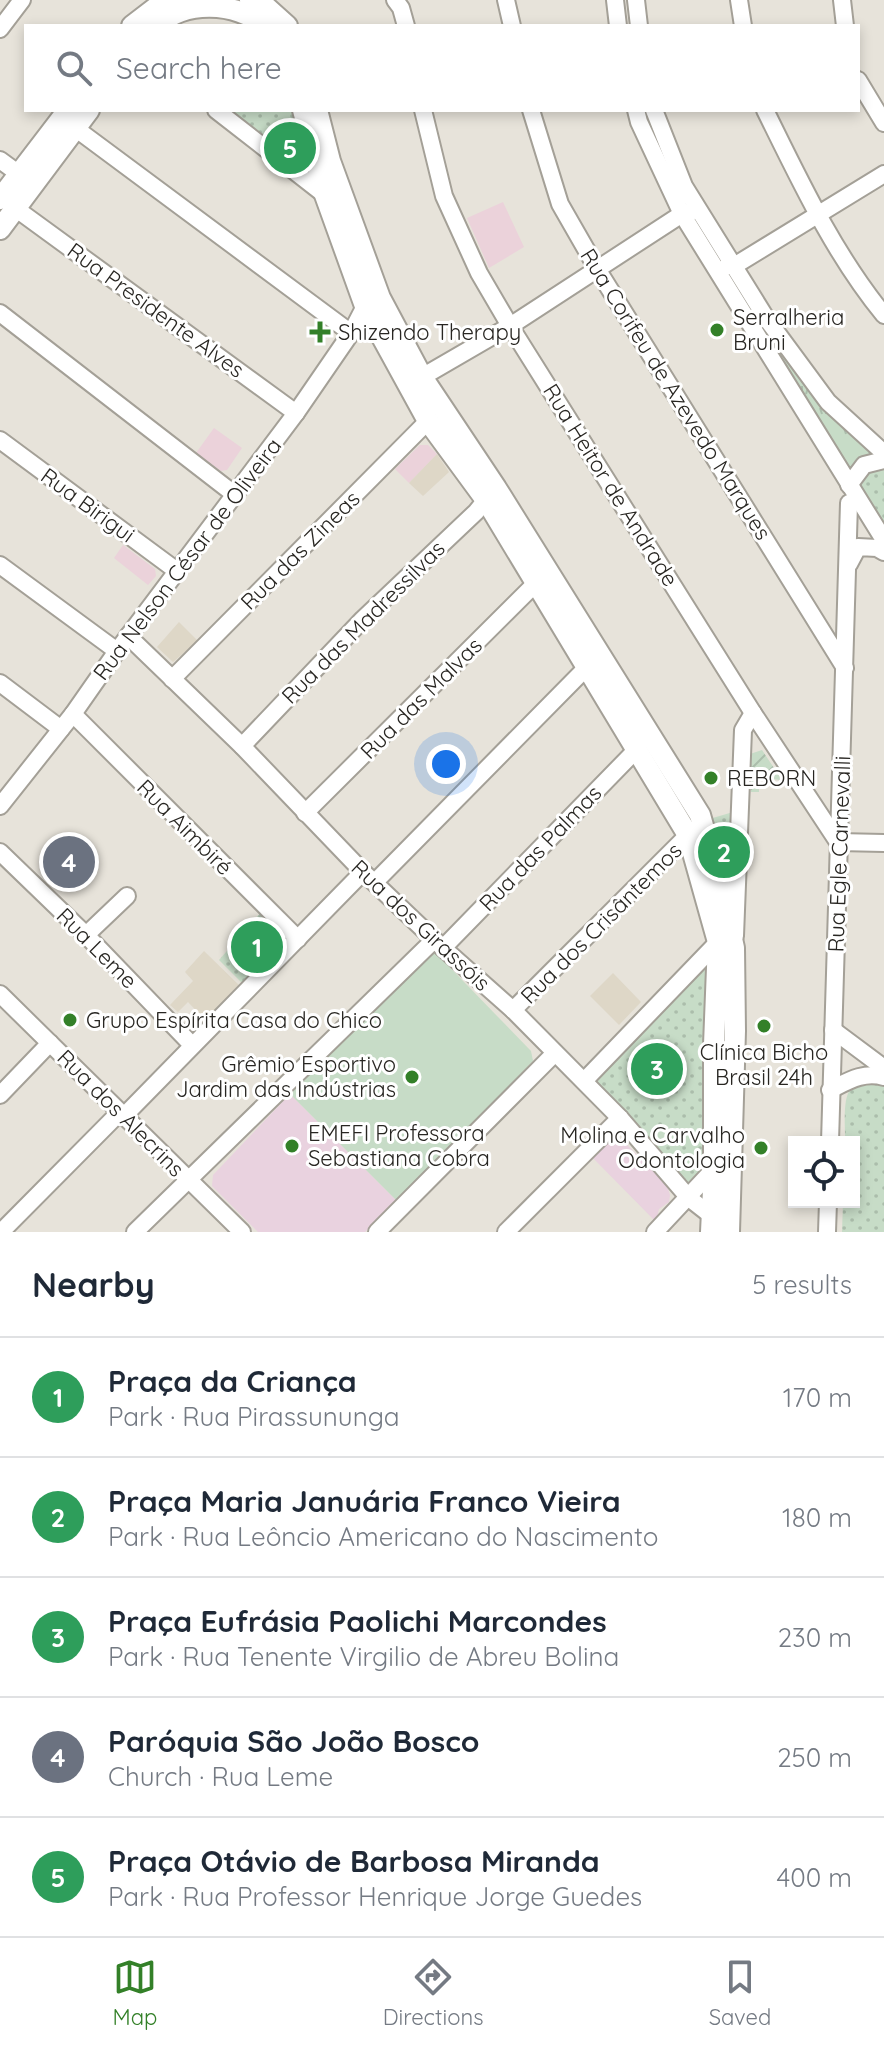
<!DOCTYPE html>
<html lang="en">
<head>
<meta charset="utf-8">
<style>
	body { margin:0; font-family:Quicksand,sans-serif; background:#f6f6f7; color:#1f2937 }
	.controls { position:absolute; right:24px; bottom:24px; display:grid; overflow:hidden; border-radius:0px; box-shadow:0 4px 12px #0003 }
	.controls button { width:72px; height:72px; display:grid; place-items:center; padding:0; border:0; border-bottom:2px solid #e0e1e3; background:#fff; color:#1f2937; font:40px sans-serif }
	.you { position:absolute; left:446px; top:764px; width:28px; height:28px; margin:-20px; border:6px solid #fff; border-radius:50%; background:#1a73e8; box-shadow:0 0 0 12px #1a73e833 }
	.badge { display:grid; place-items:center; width:52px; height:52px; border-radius:50%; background:#338028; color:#fff; font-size:26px; font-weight:700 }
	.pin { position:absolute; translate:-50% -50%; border:4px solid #fff; box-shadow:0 2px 8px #0006 }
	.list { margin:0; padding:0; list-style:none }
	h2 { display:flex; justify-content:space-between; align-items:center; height:104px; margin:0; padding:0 32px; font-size:34px }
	h2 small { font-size:26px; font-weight:400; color:#747a83 }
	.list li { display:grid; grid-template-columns:52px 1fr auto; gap:24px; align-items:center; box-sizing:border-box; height:120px; padding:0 32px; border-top:2px solid #e0e1e3 }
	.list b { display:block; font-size:30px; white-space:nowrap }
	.list p { margin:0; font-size:26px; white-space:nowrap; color:#747a83 }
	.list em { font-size:26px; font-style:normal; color:#747a83 }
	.icon { flex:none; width:44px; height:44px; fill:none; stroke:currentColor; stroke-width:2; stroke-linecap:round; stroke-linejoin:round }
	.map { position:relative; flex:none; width:884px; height:1232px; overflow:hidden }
	.search { position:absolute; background:#fff; box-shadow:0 4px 12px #0003; left:24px; right:24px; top:24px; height:88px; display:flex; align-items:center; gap:20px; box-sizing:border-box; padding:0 28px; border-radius:0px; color:#747a83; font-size:30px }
	.sheet { height:704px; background:#fff }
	nav { display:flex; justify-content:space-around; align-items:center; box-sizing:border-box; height:112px; border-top:2px solid #e0e1e3; background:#fff; font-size:22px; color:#747a83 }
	nav a { display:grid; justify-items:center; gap:4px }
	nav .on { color:#338028 }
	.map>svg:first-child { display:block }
	.commercial { fill:#ebd2da }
	.built { fill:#ded7c7 }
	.education { fill:#e9d2df }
	.grass { fill:url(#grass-tufts) }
	.park { fill:url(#park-dots) }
	.garden { fill:url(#garden-furrows) }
	.pitch { fill:#c7dcc7 }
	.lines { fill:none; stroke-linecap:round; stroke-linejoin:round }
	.minor-casing { stroke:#a4a097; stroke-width:20 }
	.major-casing { stroke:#a4a097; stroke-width:24 }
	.minor { stroke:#fff; stroke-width:16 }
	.major { stroke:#fff; stroke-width:20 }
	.poi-dot { fill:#338028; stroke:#fff; stroke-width:3 }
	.labels { text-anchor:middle; stroke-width:6; stroke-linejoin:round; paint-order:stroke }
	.street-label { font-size:22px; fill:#282622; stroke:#fff }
	.poi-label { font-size:22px; fill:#282622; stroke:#fff; text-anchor:start }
</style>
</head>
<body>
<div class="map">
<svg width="884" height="1232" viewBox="0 0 884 1232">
	<defs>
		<pattern id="grass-tufts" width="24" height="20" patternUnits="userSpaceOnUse" patternTransform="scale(2)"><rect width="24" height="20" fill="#c7dcc7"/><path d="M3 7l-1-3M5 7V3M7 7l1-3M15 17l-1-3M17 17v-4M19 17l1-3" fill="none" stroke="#abbdab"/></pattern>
		<pattern id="park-dots" width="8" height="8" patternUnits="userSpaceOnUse" patternTransform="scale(2)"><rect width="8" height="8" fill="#c7dcc7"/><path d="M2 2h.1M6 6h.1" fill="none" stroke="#abbdab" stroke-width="1.8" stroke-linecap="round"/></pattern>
		<pattern id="garden-furrows" width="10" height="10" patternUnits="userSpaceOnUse" patternTransform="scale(2)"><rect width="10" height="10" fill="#c7dcc7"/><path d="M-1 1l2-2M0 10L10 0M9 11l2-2" fill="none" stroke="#abbdab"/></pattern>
	</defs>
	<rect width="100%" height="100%" fill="#e7e3da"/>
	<g class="commercial">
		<polygon points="503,202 524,247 489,268 467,218"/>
		<polygon points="214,428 242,448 227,470 221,471 196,453"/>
		<polygon points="420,445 428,445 437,454 409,483 395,469"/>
		<polygon points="123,545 155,569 156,576 148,585 114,558"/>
	</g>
	<g class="built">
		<polygon points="437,454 449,472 423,496 409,483"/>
		<polygon points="179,622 198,641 173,662 157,647"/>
		<polygon points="204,951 242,988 207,1022 188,1002 178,1012 170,1005 193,981 185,972"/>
		<polygon points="613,973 641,1002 619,1025 590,996"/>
	</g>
	<g class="education">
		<polygon points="290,1094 397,1201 365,1232 258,1232 212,1186 213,1175"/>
		<polygon points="611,1140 623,1141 666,1183 670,1195 669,1202 659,1209 656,1222 590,1155 606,1141"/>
	</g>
	<polygon class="grass" points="697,215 876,455 851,479 691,219"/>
	<g class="park">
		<polygon points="229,110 295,110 309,165 302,169"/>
		<polygon points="884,466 884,527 857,491 869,468"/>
		<polygon points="733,812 728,884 706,820"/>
		<polygon points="262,911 291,940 248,989 219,960"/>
		<polygon points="711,958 712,1170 693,1189 592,1081"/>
		<path d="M884 1081V1232H842L843 1202H854V1142H845C846 1128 841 1096 853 1086 859 1080 876 1082 884 1081Z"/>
	</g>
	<polygon class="garden" points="762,750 782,780 759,778 759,792 751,792 750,754"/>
	<polygon class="pitch" points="429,952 435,952 531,1051 533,1061 397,1201 290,1094"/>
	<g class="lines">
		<defs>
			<g id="minor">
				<polyline points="395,0 401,8 406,26"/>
				<polyline points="506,0 512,26"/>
				<polyline points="615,0 618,26"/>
				<polyline points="636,0 639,26"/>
				<polyline points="739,0 743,26"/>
				<polyline points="842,0 845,26"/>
				<polyline points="0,29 22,0"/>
				<polyline points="858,80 884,123"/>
				<polyline points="216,110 325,195"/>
				<polyline points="423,110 444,196 479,273 510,326 753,713 838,842 884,843"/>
				<polyline points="531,110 560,204 599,272 845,668"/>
				<polyline points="636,110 639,122 682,214 884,540"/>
				<polyline points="654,110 684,186 766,318 828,402 884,453"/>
				<path d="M765 110C800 181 834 254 884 315"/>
				<polyline points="75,128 351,333"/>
				<polyline points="0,160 19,174"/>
				<polyline points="15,208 296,413"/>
				<polyline points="727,266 734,266 884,174"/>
				<polyline points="0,313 234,494"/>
				<polyline points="422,377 510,326 682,214 693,211"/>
				<polyline points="0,440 177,571"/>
				<polyline points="849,485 864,465 884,460"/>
				<polyline points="849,564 858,547 877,548 884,552"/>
				<polyline points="0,565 117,651"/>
				<polyline points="128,636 242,746 363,872 443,948 513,1010 620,1118 689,1198 712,1216"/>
				<polyline points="172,679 428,421"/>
				<polyline points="0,683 61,729"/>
				<polyline points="73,714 298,939"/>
				<polyline points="242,746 363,619 476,512 493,491"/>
				<polyline points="0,806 73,714 117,651 296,413 351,333 365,306 371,303"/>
				<polyline points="305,813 537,582"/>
				<polyline points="0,852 86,935 192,1045"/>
				<polyline points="375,882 588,666"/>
				<polyline points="86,935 127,896"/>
				<polyline points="735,936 743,730 753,713"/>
				<polyline points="443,948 638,748"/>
				<polyline points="0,994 242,1232"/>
				<polyline points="513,1010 688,835"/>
				<polyline points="833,1030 884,1068"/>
				<polyline points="584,1081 718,942"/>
				<path d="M830 1090C848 1081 864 1071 884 1077"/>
				<polyline points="0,1095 50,1043"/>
				<polyline points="123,1117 363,872"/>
				<polyline points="830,1142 849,503"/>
				<polyline points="1,1232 119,1113"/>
				<polyline points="135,1232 434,940"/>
				<polyline points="377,1232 555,1053"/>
				<polyline points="506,1232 620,1118"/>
				<polyline points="655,1232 714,1169"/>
				<polyline points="827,1232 828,1202"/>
			</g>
			<g id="major">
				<polyline points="250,0 266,7 287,26"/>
				<polyline points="132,26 158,6 177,0"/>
				<path d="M158 26C180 0 239 1 263 26"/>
				<polyline points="303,110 325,195 365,306 428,421 486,500 688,835 718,942 714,1045 714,1169 711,1232"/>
				<polyline points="317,110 330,161 380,298 422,377 496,488 700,815 722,893 734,948 735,1031 729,1232"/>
				<polyline points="0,199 68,110"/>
				<polyline points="0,229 89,110"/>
			</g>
		</defs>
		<use href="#minor" class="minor-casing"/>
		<use href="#major" class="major-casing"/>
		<use href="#minor" class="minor"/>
		<use href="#major" class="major"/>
	</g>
	<g class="poi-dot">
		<circle cx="717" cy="330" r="8"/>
		<path d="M316 320h8v8h8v8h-8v8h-8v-8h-8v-8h8z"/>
		<circle cx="711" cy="778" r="8"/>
		<circle cx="70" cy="1020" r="8"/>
		<circle cx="764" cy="1026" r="8"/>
		<circle cx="412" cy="1077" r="8"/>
		<circle cx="292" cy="1146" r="8"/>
		<circle cx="761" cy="1148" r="8"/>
	</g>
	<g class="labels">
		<g class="street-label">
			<text transform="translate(156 310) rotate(36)" y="8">Rua Presidente Alves</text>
			<text transform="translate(676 394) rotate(58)" y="8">Rua Corifeu de Azevedo Marques</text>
			<text transform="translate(611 485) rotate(58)" y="8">Rua Heitor de Andrade</text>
			<text transform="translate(88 505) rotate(36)" y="8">Rua Birigui</text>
			<text transform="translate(300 550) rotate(-45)" y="8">Rua das Zineas</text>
			<text transform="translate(187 559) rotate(-53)" y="8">Rua Nelson César de Oliveira</text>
			<text transform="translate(363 622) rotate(-45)" y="8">Rua das Madressilvas</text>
			<text transform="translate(421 698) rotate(-45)" y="8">Rua das Malvas</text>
			<text transform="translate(185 827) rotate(45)" y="8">Rua Aimbiré</text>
			<text transform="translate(540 848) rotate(-46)" y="8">Rua das Palmas</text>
			<text transform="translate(839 854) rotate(-88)" y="8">Rua Egle Carnevalli</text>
			<text transform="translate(601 923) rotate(-45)" y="8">Rua dos Crisântemos</text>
			<text transform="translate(421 925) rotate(43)" y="8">Rua dos Girassóis</text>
			<text transform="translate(97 948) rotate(45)" y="8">Rua Leme</text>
			<text transform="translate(121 1113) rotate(45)" y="8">Rua dos Alecrins</text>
		</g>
		<g class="poi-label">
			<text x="733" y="325">Serralheria<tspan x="733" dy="25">Bruni</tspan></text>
			<text x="338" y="340">Shizendo Therapy</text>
			<text x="727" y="786">REBORN</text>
			<text x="86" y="1028">Grupo Espírita Casa do Chico</text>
			<text x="764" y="1060" text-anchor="middle">Clínica Bicho<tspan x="764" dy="25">Brasil 24h</tspan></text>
			<text x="396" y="1072" text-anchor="end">Grêmio Esportivo<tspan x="396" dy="25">Jardim das Indústrias</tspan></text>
			<text x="308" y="1141">EMEFI Professora<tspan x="308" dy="25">Sebastiana Cobra</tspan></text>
			<text x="745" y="1143" text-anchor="end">Molina e Carvalho<tspan x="745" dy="25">Odontologia</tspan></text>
		</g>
	</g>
</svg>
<div class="controls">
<button><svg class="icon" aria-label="locate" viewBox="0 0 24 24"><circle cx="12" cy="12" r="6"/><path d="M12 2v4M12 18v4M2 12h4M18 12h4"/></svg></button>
</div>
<div class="you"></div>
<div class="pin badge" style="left:257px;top:947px;background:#2e9e5b">1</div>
<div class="pin badge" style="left:724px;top:852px;background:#2e9e5b">2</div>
<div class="pin badge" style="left:657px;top:1069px;background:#2e9e5b">3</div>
<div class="pin badge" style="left:69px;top:862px;background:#6b7280">4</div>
<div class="pin badge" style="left:290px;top:148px;background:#2e9e5b">5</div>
<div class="search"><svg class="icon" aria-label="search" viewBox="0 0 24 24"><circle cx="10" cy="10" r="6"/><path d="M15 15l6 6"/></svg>Search here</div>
</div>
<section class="sheet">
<h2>Nearby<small>5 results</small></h2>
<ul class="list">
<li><span class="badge" style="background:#2e9e5b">1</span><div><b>Praça da Criança</b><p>Park · Rua Pirassununga</p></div><em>170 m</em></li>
<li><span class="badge" style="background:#2e9e5b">2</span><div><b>Praça Maria Januária Franco Vieira</b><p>Park · Rua Leôncio Americano do Nascimento</p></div><em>180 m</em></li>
<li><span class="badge" style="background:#2e9e5b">3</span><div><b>Praça Eufrásia Paolichi Marcondes</b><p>Park · Rua Tenente Virgilio de Abreu Bolina</p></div><em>230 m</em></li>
<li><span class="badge" style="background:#6b7280">4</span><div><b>Paróquia São João Bosco</b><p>Church · Rua Leme</p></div><em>250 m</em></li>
<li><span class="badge" style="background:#2e9e5b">5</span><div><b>Praça Otávio de Barbosa Miranda</b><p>Park · Rua Professor Henrique Jorge Guedes</p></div><em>400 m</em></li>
</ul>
</section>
<nav>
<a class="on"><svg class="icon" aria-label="map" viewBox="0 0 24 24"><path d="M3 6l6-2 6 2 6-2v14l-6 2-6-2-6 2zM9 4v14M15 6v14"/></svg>Map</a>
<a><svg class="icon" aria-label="directions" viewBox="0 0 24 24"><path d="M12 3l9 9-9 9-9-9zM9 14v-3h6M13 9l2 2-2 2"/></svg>Directions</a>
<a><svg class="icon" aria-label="saved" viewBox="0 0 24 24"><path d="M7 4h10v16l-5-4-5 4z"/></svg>Saved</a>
</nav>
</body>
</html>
